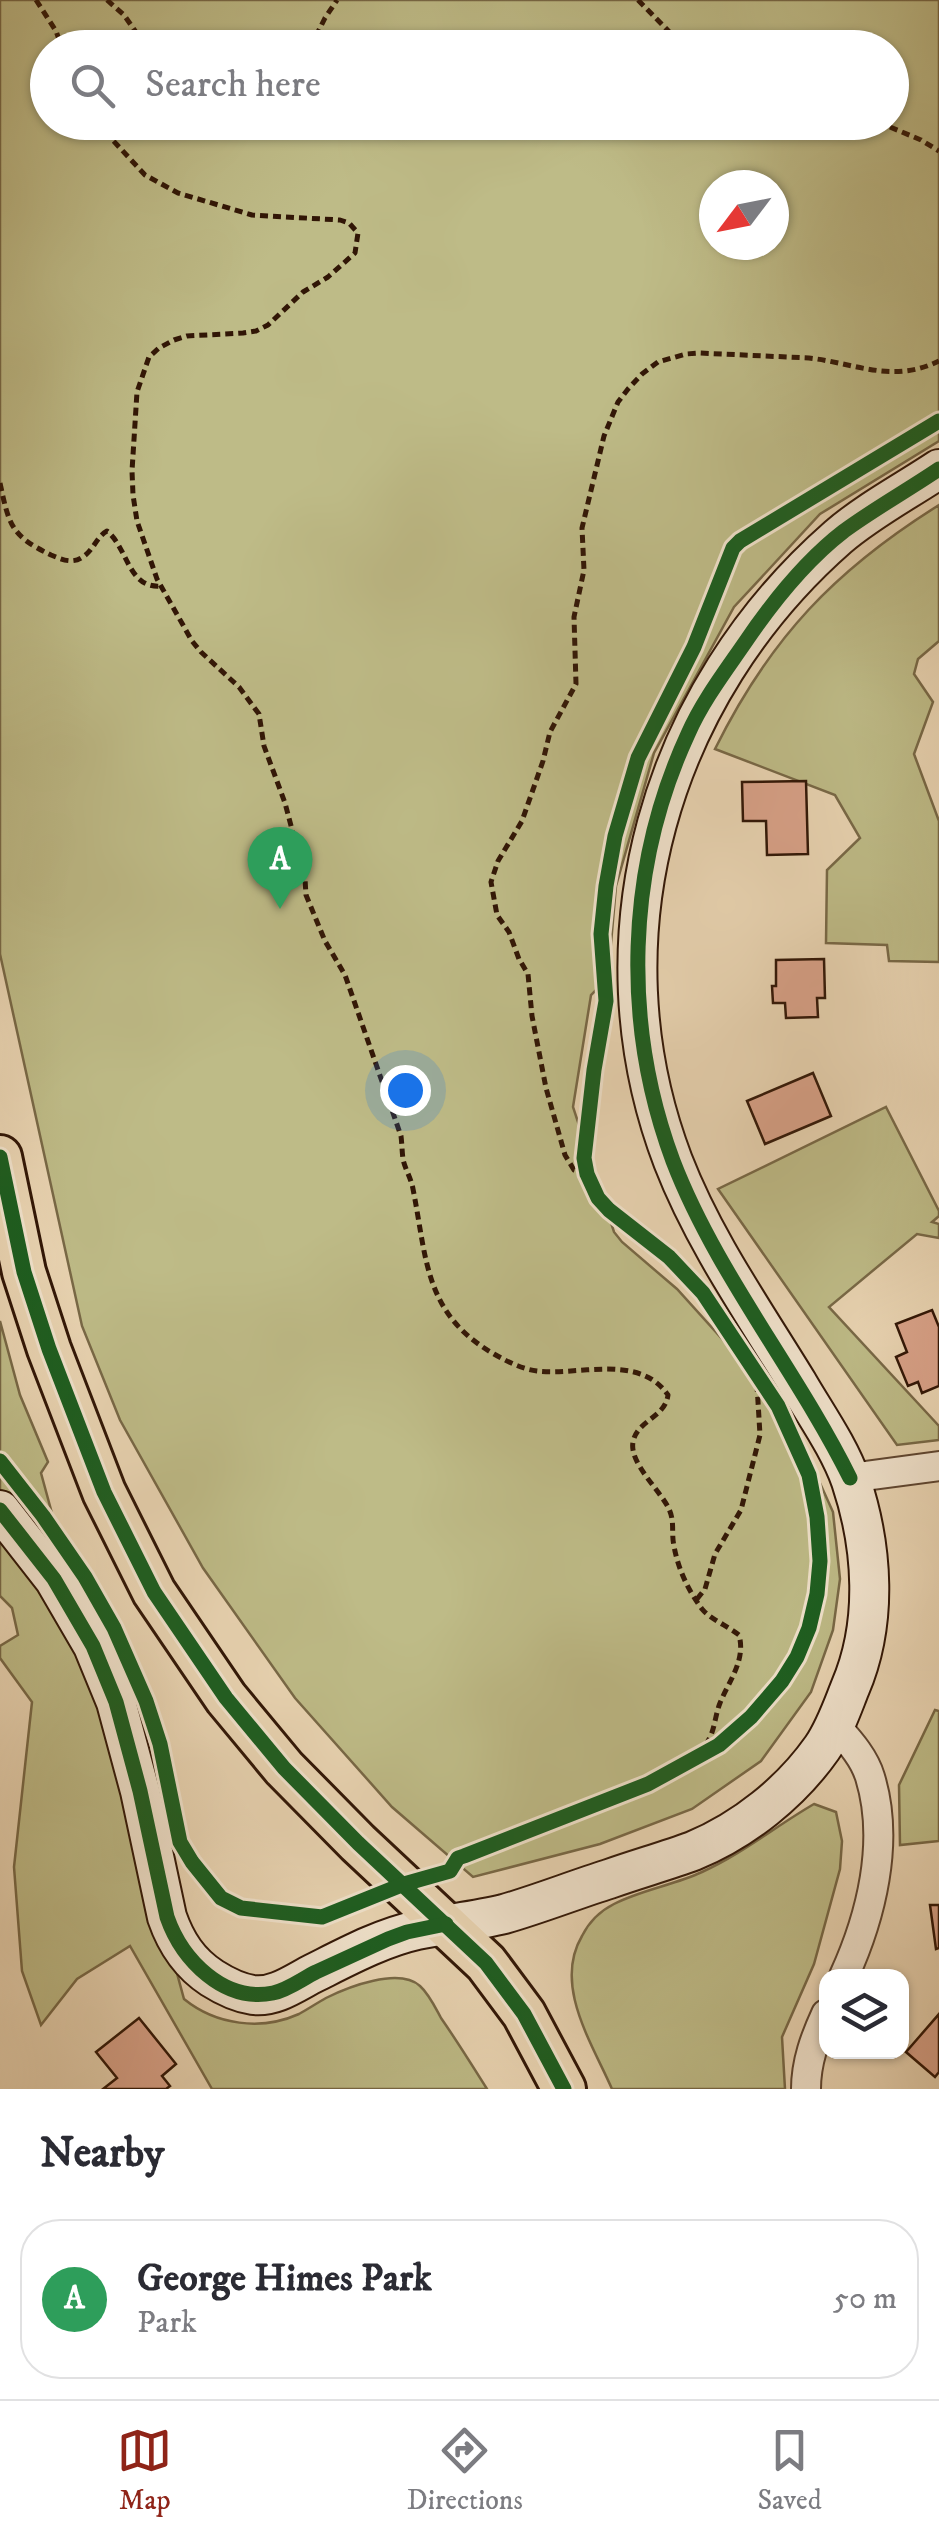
<!DOCTYPE html>
<html lang="en">
<head>
<meta charset="utf-8">
<style>
	body { margin:0; font-family:"IM FELL DW Pica",serif; background:#f2f2f3; color:#2b2b33 }
	.controls { position:absolute; right:30px; bottom:30px; display:grid; overflow:hidden; border-radius:20px; box-shadow:0 2px 8px #0004 }
	.controls button { width:90px; height:90px; display:grid; place-items:center; padding:0; border:0; border-bottom:2px solid #e1e1e2; background:#fff; color:#2b2b33; font:50px sans-serif }
	.compass { position:absolute; left:699px; top:170px; width:90px; height:90px; border-radius:50%; background:#fff; box-shadow:0 2px 8px #0004; rotate:238deg }
	.you { position:absolute; left:405px; top:1090px; width:35px; height:35px; margin:-25px; border:8px solid #fff; border-radius:50%; background:#1a73e8; box-shadow:0 0 0 15px #1a73e833 }
	.badge { display:grid; place-items:center; width:65px; height:65px; border-radius:50%; background:#8f2418; color:#fff; font-size:32px; font-weight:700 }
	.pin { position:absolute; translate:-50% -82px; filter:drop-shadow(0 2px 5px #0008) }
	.pin::after { content:''; position:absolute; top:52px; width:35px; height:30px; background:inherit; clip-path:polygon(0 0,100% 0,50% 100%) }
	.list { margin:0; padding:0; list-style:none }
	h2 { display:flex; justify-content:space-between; align-items:center; height:130px; margin:0; padding:0 40px; font-size:42px }
	h2 small { font-size:32px; font-weight:400; color:#7c7c81 }
	.list li { display:grid; grid-template-columns:65px 1fr auto; gap:30px; align-items:center; box-sizing:border-box; height:160px; margin:0 20px 20px; padding:0 20px; border:2px solid #e1e1e2; border-radius:40px }
	.list b { display:block; font-size:38px; white-space:nowrap }
	.list p { margin:0; font-size:32px; white-space:nowrap; color:#7c7c81 }
	.list em { font-size:32px; font-style:normal; color:#7c7c81 }
	.icon { flex:none; width:55px; height:55px; fill:none; stroke:currentColor; stroke-width:2; stroke-linecap:round; stroke-linejoin:round }
	.map { position:relative; flex:none; width:939px; height:2089px; overflow:hidden }
	.search { position:absolute; background:#fff; box-shadow:0 2px 8px #0004; left:30px; right:30px; top:30px; height:110px; display:flex; align-items:center; gap:25px; box-sizing:border-box; padding:0 35px; border-radius:55px; color:#7c7c81; font-size:38px }
	.sheet { height:310px; background:#fff }
	nav { display:flex; justify-content:space-around; align-items:center; box-sizing:border-box; height:140px; border-top:2px solid #e1e1e2; background:#fff; font-size:28px; color:#7c7c81 }
	nav a { display:grid; justify-items:center; gap:5px }
	nav .on { color:#8f2418 }
	.map>svg:first-child { display:block }
	.green { fill:#bebb87; stroke:#786846; stroke-width:2.5; fill-rule:evenodd }
	.building { fill:#d9a289; stroke:#311606; stroke-width:2.5 }
	.lines { fill:none; stroke-linecap:round; stroke-linejoin:round }
	.street-casing { stroke:#5f4631; stroke-width:32 }
	.secondary-casing { stroke:#311606; stroke-width:42 }
	.primary-casing { stroke:#311606; stroke-width:48 }
	.path { stroke:#311606; stroke-width:5; stroke-dasharray:8 5; stroke-linecap:butt }
	.street { stroke:#f1e3cd; stroke-width:28 }
	.secondary { stroke:#f1e3cd; stroke-width:38 }
	.primary { stroke:#e9d4b2; stroke-width:42 }
	.cycleway-casing { stroke:#f1e3cd; stroke-width:21 }
	.cycleway { stroke:#1b5e20; stroke-width:15 }
</style>
</head>
<body>
<div class="map">
<svg width="939" height="2089" viewBox="0 0 939 2089">
	<rect width="100%" height="100%" fill="#e9d4b2"/>
	<filter id="stains"><feTurbulence type="fractalNoise" baseFrequency=".002" numOctaves="4"/><feColorMatrix values="0 0 0 0 .2 0 0 0 0 .09 0 0 0 0 .02 0 0 0 .5 -.17"/></filter>
	<radialGradient id="worn" r=".72"><stop offset=".6" stop-color="#630" stop-opacity="0"/><stop offset="1" stop-color="#630" stop-opacity=".3"/></radialGradient>
	<g class="green">
		<path d="M0 0H939V441L820 514 734 607 654 753 616 886 608 978 591 995 573 1107 614 1232 622 1242 677 1289 788 1412 833 1512 840 1579 833 1630 811 1692 761 1761 692 1809 600 1844 473 1877 392 1807 295 1698 203 1568 120 1420 82 1326 0 954ZM48 48H892V122H48ZM714 185H774V245H714Z"/>
		<path d="M939 505V641L918 659 914 674 933 702 914 754 939 821V962L889 961 887 945 826 943 827 870 860 838 835 795 715 749C770 638 835 570 939 505Z"/>
		<polygon points="886,1107 939,1211 939,1216 932,1222 939,1224 939,1238 917,1234 829,1307 939,1426 939,1440 897,1445 718,1189"/>
		<path d="M0 1321 20 1395 48 1462 41 1473 184 1999C216 2025 261 2031 299 2014 308 2009 317 2003 326 1998 348 1987 399 1967 420 1986 429 1994 435 2007 441 2018 457 2041 472 2065 487 2089H212L130 1946 77 1979 41 2025 22 1971 14 1867 32 1702 0 1658V1646L18 1635 12 1608 0 1596Z"/>
		<polygon points="935,1710 939,1711 939,1841 900,1845 899,1785"/>
		<path d="M814 1804 836 1812 842 1841 840 1869 814 1964 782 2037 785 2089H612C592 2043 553 1985 582 1936 589 1922 600 1911 614 1904 641 1890 674 1885 702 1872 742 1854 776 1826 814 1804Z"/>
	</g>
	<g class="building">
		<polygon points="806,781 808,854 767,855 766,821 743,821 742,782"/>
		<polygon points="824,959 825,998 817,998 818,1017 786,1018 785,1003 773,1003 772,986 776,986 776,960"/>
		<polygon points="813,1073 831,1116 765,1144 747,1101"/>
		<polygon points="932,1310 939,1327 939,1386 922,1393 918,1382 908,1386 896,1357 907,1352 896,1324"/>
		<polygon points="930,1905 939,1905 939,1948 936,1949"/>
		<polygon points="939,2014 939,2072 935,2077 906,2052"/>
		<polygon points="139,2018 176,2064 162,2076 170,2086 166,2089 103,2089 117,2078 96,2052"/>
	</g>
	<g class="lines">
		<defs>
			<g id="street">
				<polyline points="850,1478 939,1466"/>
				<path d="M835 1725C849 1741 864 1757 870 1777 890 1842 871 1917 844 1976"/>
				<path d="M806 2089C806 2062 815 2038 826 2014"/>
			</g>
			<path id="secondary" d="M0 1510 54 1579 93 1646 116 1702 140 1791 167 1917C176 1943 189 1963 212 1978 223 1985 239 1993 253 1995 275 1998 296 1982 314 1973 346 1957 381 1938 417 1930 445 1924 475 1921 504 1914 539 1904 574 1890 609 1879 637 1869 666 1861 693 1851 744 1830 791 1792 822 1748 835 1729 842 1708 850 1688 878 1623 873 1547 851 1481 839 1447 816 1415 798 1384 754 1312 704 1241 673 1161 588 938 660 693 838 537 868 511 906 491 939 469"/>
			<polyline id="primary" points="0,1157 24,1272 49,1349 104,1492 154,1592 226,1698 284,1768 358,1843 486,1963 524,2014 564,2089"/>
		</defs>
		<use href="#street" class="street-casing"/>
		<use href="#secondary" class="secondary-casing"/>
		<use href="#primary" class="primary-casing"/>
		<g class="path">
			<polyline points="36,0 56,31 62,48"/>
			<polyline points="107,0 124,15 147,48"/>
			<polyline points="638,0 685,48"/>
			<polyline points="310,48 325,18 337,0"/>
			<path d="M96 122 145 175 178 193 252 215 340 220 349 223 358 233 355 253 328 277 303 292 268 325 256 331 243 333 187 336 174 340 159 348 149 357 137 392 132 471 133 495 137 521 157 579 192 641 201 652 239 687 259 714 264 746 285 803 305 879 306 895 325 941 345 975 401 1136C402 1144 402 1152 403 1159 405 1169 411 1178 413 1189 427 1259 424 1314 494 1354 508 1362 522 1369 537 1371 579 1376 639 1353 668 1395 665 1418 637 1420 633 1442 629 1463 660 1490 669 1509 675 1522 671 1533 674 1546 678 1569 688 1590 702 1609 710 1619 728 1626 739 1635 746 1660 729 1681 720 1703 716 1713 715 1725 711 1735 707 1744 703 1747 702 1756"/>
			<polyline points="878,122 921,140 939,151"/>
			<path d="M0 483C9 525 11 536 51 555 61 559 71 564 81 558 93 552 96 537 107 531 128 548 128 589 161 586"/>
			<polyline points="677,681 694,647 733,548 740,541 939,421"/>
			<path d="M602 952C597 888 620 792 649 735"/>
			<path d="M604 1013C597 1050 577 1143 587 1176 591 1188 599 1200 608 1209 634 1234 665 1254 691 1280"/>
			<path d="M587 1174 574 1170 565 1155 546 1088 532 1016 528 974 519 959 509 932 497 915 491 882 498 861 522 821 543 761 550 732 576 684 574 617 584 570 582 528 604 436 618 402 628 389 642 374 658 362 686 354 700 353 809 358C855 363 892 384 939 361"/>
			<polyline points="0,1461 13,1479"/>
			<polyline points="697,1599 705,1589 715,1554 741,1510 760,1435 757,1385"/>
			<path d="M443 1872C453 1870 455 1860 464 1856 583 1811 765 1764 809 1629 825 1579 819 1527 810 1477"/>
			<polyline points="322,1917 367,1899"/>
		</g>
		<use href="#street" class="street"/>
		<use href="#secondary" class="secondary"/>
		<use href="#primary" class="primary"/>
		<defs>
			<g id="cycleway">
				<polyline points="0,1157 24,1272 49,1349 104,1492 154,1592 226,1698 284,1768 358,1843 486,1963 524,2014 564,2089"/>
				<polyline points="0,1461 43,1516 85,1577 114,1628 146,1701 160,1744 180,1842 192,1862 221,1898 241,1908 322,1917 404,1884 450,1871 458,1858 464,1856 648,1784 719,1745 751,1717 782,1681 797,1657 809,1628 817,1594 820,1561 817,1517 809,1475 778,1406 703,1293 669,1257 609,1210 598,1198 587,1174 584,1158 594,1070 606,1001 601,934 606,886 615,836 638,758 694,647 733,548 740,541 939,421"/>
				<path d="M850 1478C797 1371 716 1273 673 1161 622 1024 626 868 688 734 702 702 724 673 744 644 771 604 805 561 844 531 874 509 908 490 939 469"/>
				<path d="M0 1510 54 1579 93 1646 116 1702 140 1791 167 1917C182 1960 224 2003 273 1993 288 1990 302 1979 316 1972 340 1961 364 1950 388 1939L407 1932 446 1924"/>
			</g>
		</defs>
		<use href="#cycleway" class="cycleway-casing"/>
		<use href="#cycleway" class="cycleway"/>
	</g>
	<rect width="100%" height="100%" filter="url(#stains)"/>
	<rect width="100%" height="100%" fill="url(#worn)"/>
</svg>
<div class="controls">
<button><svg class="icon" aria-label="layers" viewBox="0 0 24 24"><path d="M12 4l9 5-9 5-9-5zM3 14l9 5 9-5"/></svg></button>
</div>
<svg class="compass" viewBox="-18 -18 36 36"><path d="M0-13l5 13h-10z" fill="#e53935"/><path d="M0 13l5-13h-10z" fill="#7c7c81"/></svg>
<div class="you"></div>
<div class="pin badge" style="left:280px;top:909px;background:#2e9e5b">A</div>
<div class="search"><svg class="icon" aria-label="search" viewBox="0 0 24 24"><circle cx="10" cy="10" r="6"/><path d="M15 15l6 6"/></svg>Search here</div>
</div>
<section class="sheet">
<h2>Nearby<small></small></h2>
<ul class="list">
<li><span class="badge" style="background:#2e9e5b">A</span><div><b>George Himes Park</b><p>Park</p></div><em>50 m</em></li>
</ul>
</section>
<nav>
<a class="on"><svg class="icon" aria-label="map" viewBox="0 0 24 24"><path d="M3 6l6-2 6 2 6-2v14l-6 2-6-2-6 2zM9 4v14M15 6v14"/></svg>Map</a>
<a><svg class="icon" aria-label="directions" viewBox="0 0 24 24"><path d="M12 3l9 9-9 9-9-9zM9 14v-3h6M13 9l2 2-2 2"/></svg>Directions</a>
<a><svg class="icon" aria-label="saved" viewBox="0 0 24 24"><path d="M7 4h10v16l-5-4-5 4z"/></svg>Saved</a>
</nav>
</body>
</html>
